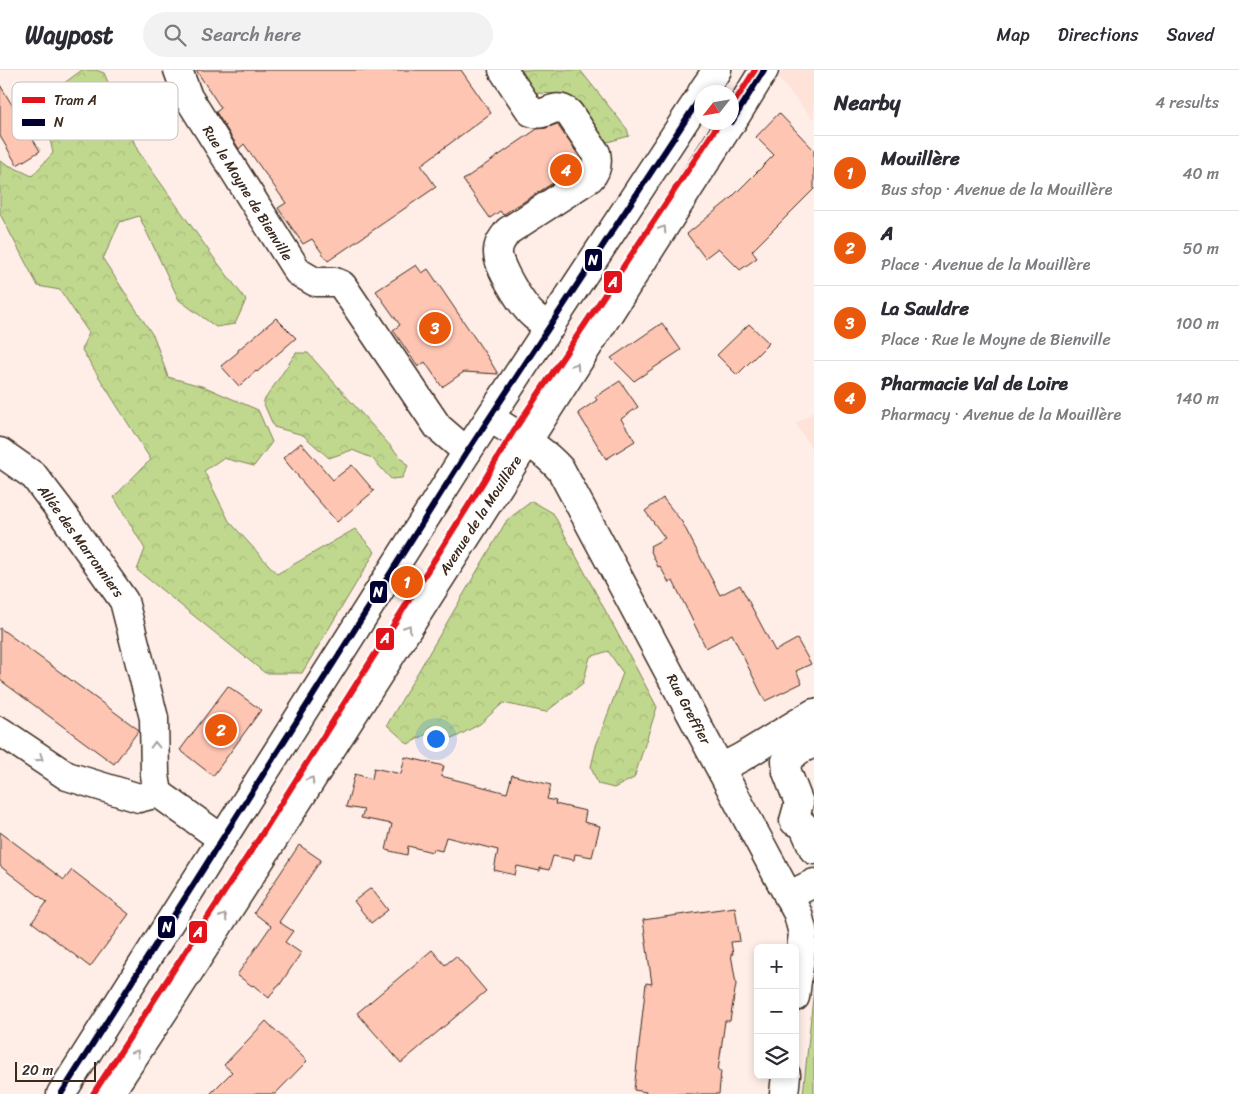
<!DOCTYPE html>
<html lang="en">
<head>
<meta charset="utf-8">
<style>
	body { margin:0; font-family:Sriracha,sans-serif; background:#f2f2f3; color:#2b2b33 }
	.controls { position:absolute; right:15px; bottom:15px; display:grid; overflow:hidden; border-radius:8px; box-shadow:0 2px 8px #0003 }
	.controls button { width:45px; height:45px; display:grid; place-items:center; padding:0; border:0; border-bottom:1px solid #e1e1e2; background:#fff; color:#2b2b33; font:25px sans-serif }
	.compass { position:absolute; left:694px; top:15px; width:45px; height:45px; border-radius:50%; background:#fff; box-shadow:0 2px 8px #0003; rotate:239deg }
	.scale { position:absolute; left:15px; bottom:12px; width:81px; box-sizing:border-box; padding-left:5px; border:2px solid #3b2a1e; border-top:0; font-size:14px; line-height:18px; white-space:nowrap; color:#3b2a1e; -webkit-text-stroke:4px #fff; paint-order:stroke }
	.you { position:absolute; left:435px; top:668px; width:18px; height:18px; margin:-12px; border:4px solid #fff; border-radius:50%; background:#1a73e8; box-shadow:0 0 0 8px #1a73e833 }
	.badge { display:grid; place-items:center; width:32px; height:32px; border-radius:50%; background:#ea580c; color:#fff; font-size:16px; font-weight:700 }
	.pin { position:absolute; translate:-50% -50%; border:2px solid #fff; box-shadow:0 1px 5px #0006 }
	.list { margin:0; padding:0; list-style:none }
	h2 { display:flex; justify-content:space-between; align-items:center; height:65px; margin:0; padding:0 20px; font-size:21px }
	h2 small { font-size:16px; font-weight:400; color:#7c7c81 }
	.list li { display:grid; grid-template-columns:32px 1fr auto; gap:15px; align-items:center; box-sizing:border-box; height:75px; padding:0 20px; border-top:1px solid #e1e1e2 }
	.list b { display:block; font-size:19px; white-space:nowrap }
	.list p { margin:0; font-size:16px; white-space:nowrap; color:#7c7c81 }
	.list em { font-size:16px; font-style:normal; color:#7c7c81 }
	.icon { flex:none; width:28px; height:28px; fill:none; stroke:currentColor; stroke-width:2; stroke-linecap:round; stroke-linejoin:round }
	.map { position:relative; flex:none; width:814px; height:1024px; overflow:hidden }
	header { display:flex; align-items:center; gap:30px; box-sizing:border-box; height:70px; padding:0 25px; background:#fff; border-bottom:1px solid #e1e1e2 }
	header strong { font-size:24px }
	nav { display:flex; gap:28px; margin-inline-start:auto; font-size:18px }
	.search { width:350px; height:45px; background:#f2f2f3; display:flex; align-items:center; gap:12px; box-sizing:border-box; padding:0 18px; border-radius:28px; color:#7c7c81; font-size:19px }
	main { display:flex }
	aside { flex:1; background:#fff }
	.map>svg:first-child { display:block }
	.built { fill:#ffe2d8 }
	.green { fill:#c0d88e; stroke:#7e8156 }
	.forest { fill:url(#forest-crowns); stroke:#7e8156 }
	.building { fill:#fec5b3; stroke:#3b2a1e }
	.lines { fill:none; stroke-linecap:round; stroke-linejoin:round }
	.minor-casing { stroke:#3b2a1e; stroke-width:31 }
	.minor { stroke:#fff; stroke-width:28 }
	.bus-1-casing { stroke:#fff; stroke-width:10 }
	.bus-1 { stroke:#003; stroke-width:6 }
	.tram-1-casing { stroke:#fff; stroke-width:10 }
	.tram-1 { stroke:#e2121a; stroke-width:6 }
	.oneway { stroke:#a79f9a }
	.labels { text-anchor:middle; stroke-width:5; stroke-linejoin:round; paint-order:stroke }
	.street-label { font-size:14px; fill:#3b2a1e; stroke:#fff }
	.key { fill:#fff; stroke:#c4bfbc; stroke-width:1 }
	.key-label { font-size:14px; fill:#3b2a1e }
	.line-badge { stroke:#fff; stroke-width:2 }
	.badge-label { font-size:14px; text-anchor:middle; font-weight:bold; fill:#fff }
</style>
</head>
<body>
<header>
<strong>Waypost</strong>
<div class="search"><svg class="icon" aria-label="search" viewBox="0 0 24 24"><circle cx="10" cy="10" r="6"/><path d="M15 15l6 6"/></svg>Search here</div>
<nav><a>Map</a><a>Directions</a><a>Saved</a></nav>
</header>
<main>
<div class="map">
<svg width="814" height="1024" viewBox="0 0 814 1024">
	<defs>
		<pattern id="forest-crowns" width="20" height="18" patternUnits="userSpaceOnUse" patternTransform="scale(1.25)"><rect width="20" height="18" fill="#c0d88e"/><path d="M2 6a3 3 0 1 1 6 0M12 15a3 3 0 1 1 6 0" fill="none" stroke="#a6ba7a"/></pattern>
	</defs>
	<rect width="100%" height="100%" fill="#ffeee8"/>
	<filter id="ink" filterUnits="userSpaceOnUse"><feTurbulence type="fractalNoise" baseFrequency=".02" numOctaves="2"/><feDisplacementMap in="SourceGraphic" scale="10" xChannelSelector="R" yChannelSelector="G"/><feConvolveMatrix kernelMatrix="1 2 1 2 8 2 1 2 1" color-interpolation-filters="sRGB"/></filter>
	<g filter="url(#ink)">
		<g class="built">
			<polygon points="783,0 814,0 814,50 778,8"/>
			<polygon points="814,341 814,383 796,354"/>
		</g>
		<polygon class="green" points="814,918 814,1024 803,1024"/>
		<g class="forest">
			<polygon points="82,0 96,0 104,3 138,81 214,188 246,230 235,254 216,257 179,230 139,146 120,152 103,189 154,267 168,307 205,317 258,340 272,372 254,396 223,388 204,401 229,451 277,504 355,459 375,482 302,603 265,603 137,500 145,479 114,427 144,396 151,390 82,280 89,263 60,220 38,216 0,144 0,91 32,106 53,83 41,30"/>
			<polygon points="490,0 580,0 627,59 629,66 604,73 558,24 535,23 495,2"/>
			<polygon points="296,283 308,283 408,396 402,408 391,409 372,388 352,380 329,388 303,365 274,357 263,332"/>
			<polygon points="532,431 553,443 657,637 634,708 614,718 598,714 591,697 596,676 623,603 608,581 590,587 583,613 546,642 503,633 480,654 454,668 429,663 408,674 387,655 507,450"/>
		</g>
		<g class="building">
			<polygon points="196,0 461,0 491,43 421,95 436,117 328,191 312,169 303,174 278,138 286,133 244,74 239,79 216,42 221,38"/>
			<polygon points="0,15 40,81 17,95 0,66"/>
			<polygon points="779,43 814,80 814,119 752,181 757,188 740,200 718,178 705,188 687,164 730,129 774,85 756,67"/>
			<polygon points="557,54 581,89 581,91 576,94 578,97 517,136 517,135 503,145 500,141 490,148 463,110 537,59 546,58"/>
			<polygon points="416,195 422,203 428,199 487,286 498,304 464,302 442,317 425,292 418,297 393,260 400,255 376,221"/>
			<polygon points="276,248 296,268 257,302 256,301 239,316 221,296 238,282 238,280"/>
			<polygon points="662,253 681,280 634,311 611,288"/>
			<polygon points="749,254 769,273 737,305 717,285"/>
			<polygon points="620,311 638,337 621,349 635,371 606,389 578,343 597,330 595,327"/>
			<polygon points="301,373 333,410 352,395 374,421 337,452 298,407 298,406 283,388"/>
			<polygon points="663,428 682,452 720,525 740,515 775,581 797,569 811,594 796,601 802,613 765,631 732,564 706,578 673,511 669,513 660,496 658,497 650,479 651,478 650,476 665,468 645,441"/>
			<polygon points="0,558 139,660 114,694 0,610"/>
			<polygon points="228,616 261,640 213,706 180,680"/>
			<polygon points="405,687 444,696 441,706 507,723 512,705 551,715 547,729 556,731 555,734 586,741 584,752 600,756 592,787 575,784 574,790 553,786 549,800 540,798 540,801 517,796 515,805 494,800 498,780 446,767 442,781 433,779 432,782 408,776 407,785 386,780 392,754 361,748 364,740 346,737 355,704 372,709 374,698 401,704"/>
			<polygon points="0,762 64,810 72,800 129,844 90,897 32,852 47,832 0,796"/>
			<polygon points="299,775 321,790 279,852 293,861 285,872 301,883 279,916 277,916 269,928 253,915 252,916 237,905 271,856 254,843"/>
			<polygon points="371,818 388,840 371,853 354,831"/>
			<polygon points="735,837 740,871 731,872 733,884 731,884 736,914 730,951 725,951 718,1001 721,1001 719,1024 645,1024 646,1022 634,1020 646,913 652,914 643,850"/>
			<polygon points="432,880 445,895 456,886 486,921 401,993 357,943"/>
			<polygon points="266,951 307,991 275,1024 210,1024 232,1002 224,995"/>
		</g>
		<g class="lines">
			<defs>
				<g id="minor">
					<polyline points="178,0 188,27 298,202 315,212 335,212 342,215 438,357 467,382"/>
					<path d="M503 0 531 42C547 49 553 30 569 43L596 83C598 93 597 101 590 108L508 161C503 168 498 173 498 182 497 196 523 237 534 246 539 250 545 253 551 256"/>
					<polyline points="702,22 717,0"/>
					<polyline points="732,52 764,0"/>
					<path d="M490 348C514 363 542 378 561 400L798 844 803 864 795 927"/>
					<polyline points="0,382 34,406 60,440 124,531 154,648 155,705 158,723"/>
					<polyline points="0,661 67,706 139,728 158,723 222,769"/>
					<polyline points="721,698 742,687 814,643"/>
					<polyline points="794,751 799,733 787,702 786,691 799,680 814,673"/>
					<polyline points="803,755 814,780"/>
					<polyline points="788,826 814,813"/>
					<polyline points="61,1024 467,382 702,24"/>
					<polyline points="109,1024 165,939 731,52"/>
					<polyline points="784,1024 786,1005"/>
				</g>
			</defs>
			<use href="#minor" class="minor-casing"/>
			<use href="#minor" class="minor"/>
			<defs>
				<g id="bus-1">
					<polyline points="732,52 764,0"/>
					<polyline points="61,1024 467,382 702,25"/>
				</g>
			</defs>
			<use href="#bus-1" class="bus-1-casing"/>
			<use href="#bus-1" class="bus-1"/>
			<defs>
				<g id="tram-1">
					<polyline points="732,36 755,0"/>
					<polyline points="93,1024 262,764 482,414 513,362 720,52"/>
				</g>
			</defs>
			<use href="#tram-1" class="tram-1-casing"/>
			<use href="#tram-1" class="tram-1"/>
		</g>
		<defs><path id="oneway-chevron" d="M-2-3.5L2.5 0L-2 3.5" fill="none" stroke-width="1.6" stroke-linecap="round" stroke-linejoin="round" transform="scale(1.25)"/></defs>
		<g class="oneway">
			<use href="#oneway-chevron" transform="translate(663 159) rotate(-57)"/>
			<use href="#oneway-chevron" transform="translate(576 296) rotate(-57)"/>
			<use href="#oneway-chevron" transform="translate(408 558) rotate(-57)"/>
			<use href="#oneway-chevron" transform="translate(155 675) rotate(-91)"/>
			<use href="#oneway-chevron" transform="translate(40 688) rotate(34)"/>
			<use href="#oneway-chevron" transform="translate(311 710) rotate(-58)"/>
			<use href="#oneway-chevron" transform="translate(224 847) rotate(-58)"/>
			<use href="#oneway-chevron" transform="translate(136 983) rotate(-57)"/>
		</g>
	</g>
	<g class="labels">
		<g class="street-label">
			<text transform="translate(248 123) rotate(58)" y="5">Rue le Moyne de Bienville</text>
			<text transform="translate(480 445) rotate(-57)" y="5">Avenue de la Mouillère</text>
			<text transform="translate(81 471) rotate(54)" y="5">Allée des Marronniers</text>
			<text transform="translate(689 639) rotate(62)" y="5">Rue Greffier</text>
		</g>
	</g>
	<rect x="12" y="12" width="166" height="58" rx="8" class="key"/>
	<rect x="22" y="27" width="23" height="6" fill="#e2121a"/>
	<rect x="22" y="49" width="23" height="7" fill="#003"/>
	<g class="key-label">
		<text x="54" y="35">Tram A</text>
		<text x="54" y="57">N</text>
	</g>
	<g class="line-badge">
		<rect x="584" y="178" width="19" height="24" rx="5" fill="#003"/>
		<rect x="603" y="200" width="20" height="24" rx="5" fill="#e2121a"/>
		<rect x="369" y="510" width="19" height="24" rx="5" fill="#003"/>
		<rect x="375" y="557" width="20" height="24" rx="5" fill="#e2121a"/>
		<rect x="157" y="845" width="19" height="24" rx="5" fill="#003"/>
		<rect x="188" y="850" width="20" height="24" rx="5" fill="#e2121a"/>
	</g>
	<g class="badge-label">
		<text x="593" y="195">N</text>
		<text x="613" y="217">A</text>
		<text x="378" y="527">N</text>
		<text x="385" y="573">A</text>
		<text x="167" y="862">N</text>
		<text x="198" y="867">A</text>
	</g>
</svg>
<div class="controls">
<button>+</button>
<button>−</button>
<button><svg class="icon" aria-label="layers" viewBox="0 0 24 24"><path d="M12 4l9 5-9 5-9-5zM3 14l9 5 9-5"/></svg></button>
</div>
<svg class="compass" viewBox="-18 -18 36 36"><path d="M0-13l5 13h-10z" fill="#e53935"/><path d="M0 13l5-13h-10z" fill="#7c7c81"/></svg>
<div class="scale">20 m</div>
<div class="you"></div>
<div class="pin badge" style="left:407px;top:512px">1</div>
<div class="pin badge" style="left:221px;top:660px">2</div>
<div class="pin badge" style="left:435px;top:258px">3</div>
<div class="pin badge" style="left:566px;top:100px">4</div>
</div>
<aside>
<h2>Nearby<small>4 results</small></h2>
<ul class="list">
<li><span class="badge">1</span><div><b>Mouillère</b><p>Bus stop · Avenue de la Mouillère</p></div><em>40 m</em></li>
<li><span class="badge">2</span><div><b>A</b><p>Place · Avenue de la Mouillère</p></div><em>50 m</em></li>
<li><span class="badge">3</span><div><b>La Sauldre</b><p>Place · Rue le Moyne de Bienville</p></div><em>100 m</em></li>
<li><span class="badge">4</span><div><b>Pharmacie Val de Loire</b><p>Pharmacy · Avenue de la Mouillère</p></div><em>140 m</em></li>
</ul>
</aside>
</main>
</body>
</html>
